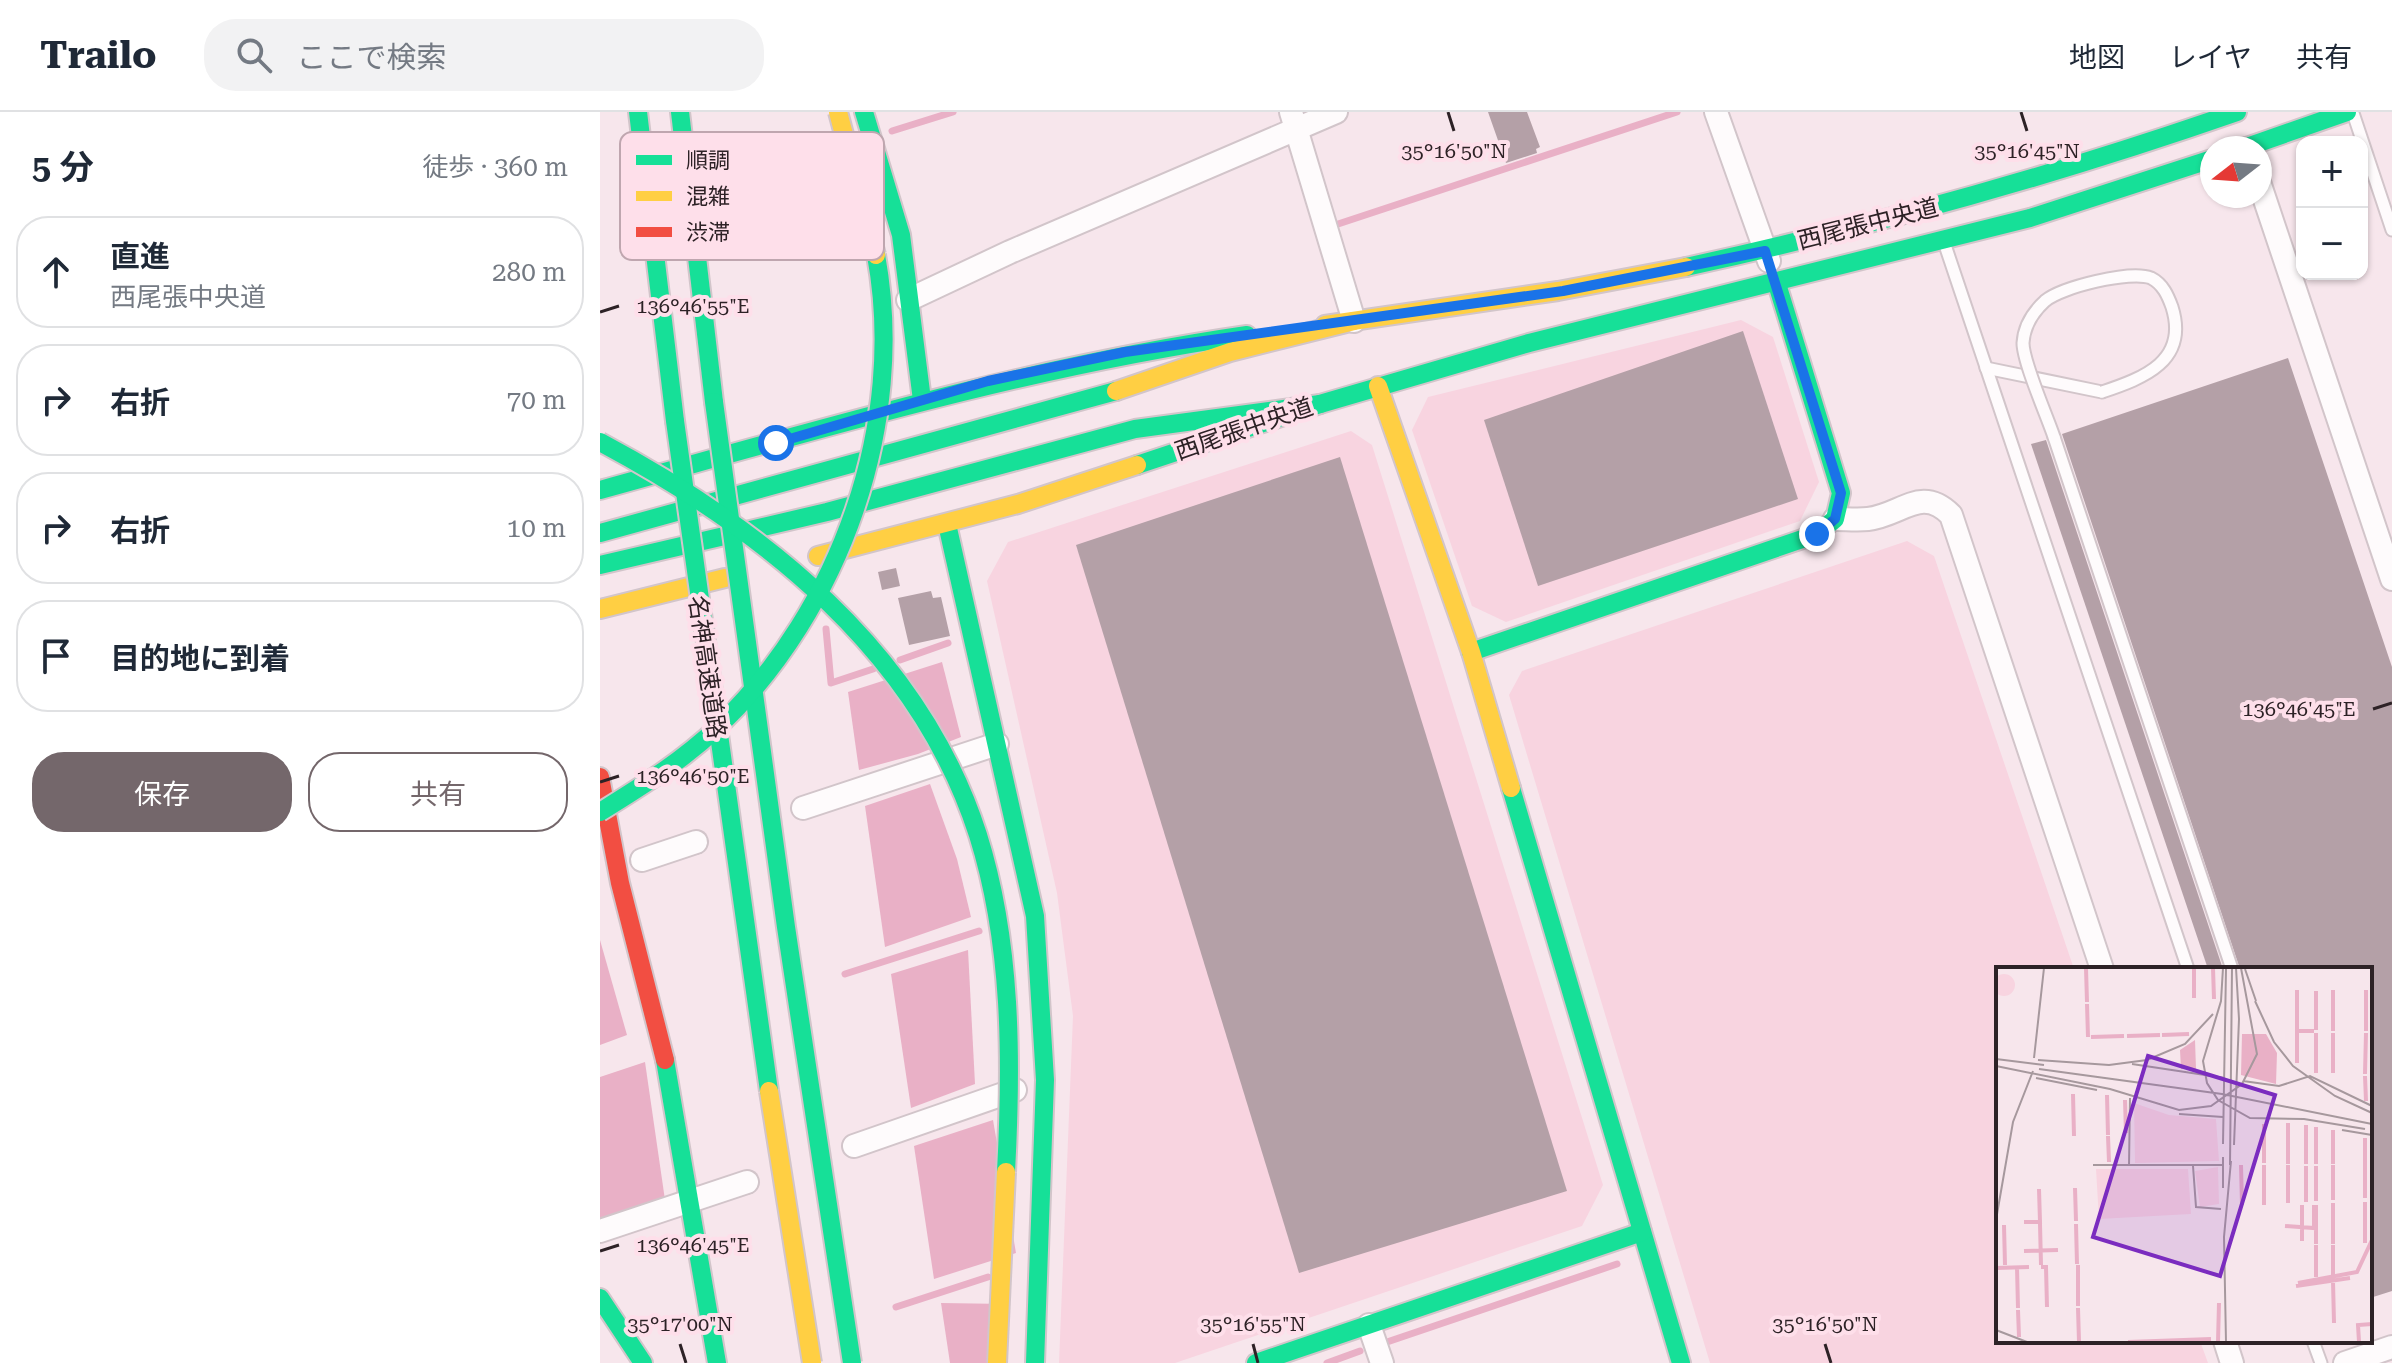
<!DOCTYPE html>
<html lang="ja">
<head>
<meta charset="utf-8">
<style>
	body { margin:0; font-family:"Roboto Serif","Noto Sans JP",serif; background:#f2f2f3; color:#1f2937 }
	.controls { position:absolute; right:24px; top:24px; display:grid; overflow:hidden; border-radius:16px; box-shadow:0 2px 6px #0004 }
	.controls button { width:72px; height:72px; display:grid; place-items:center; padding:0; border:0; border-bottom:2px solid #e0e1e3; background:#fff; color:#1f2937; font:40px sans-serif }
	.compass { position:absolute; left:1600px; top:24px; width:72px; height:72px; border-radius:50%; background:#fff; box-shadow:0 2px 6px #0004; rotate:253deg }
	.stop { position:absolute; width:24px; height:24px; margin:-18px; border:6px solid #1a73e8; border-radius:50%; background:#fff }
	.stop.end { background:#1a73e8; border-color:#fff; box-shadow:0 2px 8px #0008 }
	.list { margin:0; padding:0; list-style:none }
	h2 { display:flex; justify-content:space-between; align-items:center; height:104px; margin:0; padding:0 32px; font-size:34px }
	h2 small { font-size:26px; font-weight:400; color:#747a83 }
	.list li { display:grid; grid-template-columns:52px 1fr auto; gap:24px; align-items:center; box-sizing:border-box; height:112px; margin:0 16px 16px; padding:0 16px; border:2px solid #e0e1e3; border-radius:32px }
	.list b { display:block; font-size:30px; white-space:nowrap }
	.list p { margin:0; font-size:26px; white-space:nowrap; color:#747a83 }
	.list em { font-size:26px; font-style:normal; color:#747a83 }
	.actions { display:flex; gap:16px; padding:24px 32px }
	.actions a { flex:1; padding:18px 0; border:2px solid #74676b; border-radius:32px; text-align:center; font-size:28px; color:#74676b }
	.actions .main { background:#74676b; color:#fff }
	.icon { flex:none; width:44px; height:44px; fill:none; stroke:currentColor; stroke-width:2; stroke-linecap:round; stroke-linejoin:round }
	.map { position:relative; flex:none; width:1792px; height:1251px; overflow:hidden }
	header { display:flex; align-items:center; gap:48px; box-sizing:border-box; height:112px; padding:0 40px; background:#fff; border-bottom:2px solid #e0e1e3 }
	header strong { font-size:38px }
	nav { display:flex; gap:44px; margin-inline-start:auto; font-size:28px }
	.search { width:560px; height:72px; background:#f2f2f3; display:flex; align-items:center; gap:20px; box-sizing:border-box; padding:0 28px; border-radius:32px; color:#747a83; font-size:30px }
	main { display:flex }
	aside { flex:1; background:#fff }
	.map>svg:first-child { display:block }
	.green { fill:#f8d4e0 }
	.water { fill:#e9b0c6 }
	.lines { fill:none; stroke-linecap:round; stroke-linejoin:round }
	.stream { stroke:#e9b0c6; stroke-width:7 }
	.building { fill:#b4a0a7 }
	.lane-casing { stroke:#d2c5ca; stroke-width:15 }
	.street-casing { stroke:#d2c5ca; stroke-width:26 }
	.fast-casing { stroke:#d2c5ca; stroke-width:22 }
	.slow-casing { stroke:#d2c5ca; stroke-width:22 }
	.jam-casing { stroke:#d2c5ca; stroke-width:22 }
	.lane { stroke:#fefbfc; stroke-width:11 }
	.street { stroke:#fefbfc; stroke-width:22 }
	.fast { stroke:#16e098; stroke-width:18 }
	.slow { stroke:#ffcf43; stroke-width:18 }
	.jam { stroke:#f24e42; stroke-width:18 }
	.lane-bridge-casing { stroke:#d2c5ca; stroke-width:15; stroke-linecap:butt }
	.fast-bridge-casing { stroke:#d2c5ca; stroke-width:22; stroke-linecap:butt }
	.slow-bridge-casing { stroke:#d2c5ca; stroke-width:22; stroke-linecap:butt }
	.lane-bridge { stroke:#fefbfc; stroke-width:11 }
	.fast-bridge { stroke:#16e098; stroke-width:18 }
	.slow-bridge { stroke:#ffcf43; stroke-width:18 }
	.route { stroke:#1a73e8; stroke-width:10 }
	.ticks { fill:none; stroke:#2d2226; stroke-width:3 }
	.labels { text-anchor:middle; stroke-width:8; stroke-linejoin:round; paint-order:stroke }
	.street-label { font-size:24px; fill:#2d2226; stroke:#fedfea }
	.inset-river { fill:none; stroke:#e9b0c6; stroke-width:4 }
	.inset-road { fill:none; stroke:#a6989d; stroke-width:2 }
	.view { fill:#7b2cbf; fill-opacity:0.15; stroke:#7b2cbf; stroke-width:4 }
	.inset-edge { fill:none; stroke:#2d2226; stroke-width:4 }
	.key { fill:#fedfea; stroke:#bfa6af; stroke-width:2 }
	.key-label { font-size:22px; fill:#2d2226 }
	.ticks-label { font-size:20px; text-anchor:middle; fill:#2d2226; stroke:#fedfea; stroke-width:8; stroke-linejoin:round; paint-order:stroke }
</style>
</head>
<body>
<header>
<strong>Trailo</strong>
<div class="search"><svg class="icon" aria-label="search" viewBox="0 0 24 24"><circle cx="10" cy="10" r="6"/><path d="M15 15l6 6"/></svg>ここで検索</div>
<nav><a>地図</a><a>レイヤ</a><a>共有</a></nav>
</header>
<main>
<aside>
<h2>5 分<small>徒歩 · 360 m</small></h2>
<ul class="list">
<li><svg class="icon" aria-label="ahead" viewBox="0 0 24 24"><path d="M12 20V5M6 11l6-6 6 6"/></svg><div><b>直進</b><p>西尾張中央道</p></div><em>280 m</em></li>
<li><svg class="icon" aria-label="right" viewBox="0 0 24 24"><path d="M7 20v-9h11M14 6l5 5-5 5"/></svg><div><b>右折</b></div><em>70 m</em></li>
<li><svg class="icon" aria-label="right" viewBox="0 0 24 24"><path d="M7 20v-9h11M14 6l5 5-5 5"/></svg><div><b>右折</b></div><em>10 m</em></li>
<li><svg class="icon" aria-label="arrive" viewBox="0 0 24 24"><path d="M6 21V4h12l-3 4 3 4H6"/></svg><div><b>目的地に到着</b></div></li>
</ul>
<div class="actions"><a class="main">保存</a><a>共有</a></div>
</aside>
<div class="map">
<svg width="1792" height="1251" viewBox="0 0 1792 1251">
	<rect width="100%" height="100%" fill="#f7e6ec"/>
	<g class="green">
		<polygon points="1141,208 1173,225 1219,370 1200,409 906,510 872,494 812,318 828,285"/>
		<polygon points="751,319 772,333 1003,1073 982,1114 575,1251 459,1251 473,904 457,781 387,469 408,430"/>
		<polygon points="1307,429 1334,444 1474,857 1398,857 1398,1229 1600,1229 1608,1251 1110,1251 909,583 922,559"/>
	</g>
	<g class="water">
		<polygon points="342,550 361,625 318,642 259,658 248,580"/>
		<polygon points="330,672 357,747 371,805 285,835 265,694"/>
		<polygon points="0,828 27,923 0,933"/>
		<polygon points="368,838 375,972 311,996 291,862"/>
		<polygon points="45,950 65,1088 0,1110 0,965"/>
		<polygon points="393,1008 416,1141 334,1167 314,1034"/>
		<polygon points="341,1191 407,1192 404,1251 350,1251"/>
	</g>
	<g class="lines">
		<g class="stream">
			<polyline points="292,19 353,0"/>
			<polyline points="732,114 1077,0"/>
			<polyline points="226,517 231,571 273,557"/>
			<polyline points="300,548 348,531"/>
			<polyline points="245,862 379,819"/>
			<polyline points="296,1195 388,1165"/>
			<polyline points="787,1230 1017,1152"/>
			<polyline points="727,1251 760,1239"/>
		</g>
	</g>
	<g class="building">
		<polygon points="888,0 927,0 940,35 936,37 937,41 906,51"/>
		<polygon points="1143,219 1198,387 938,474 884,308"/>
		<polygon points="1688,246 1792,555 1792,1179 1770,1186 1770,857 1640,857 1462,322"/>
		<polygon points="1446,328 1623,857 1608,857 1431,332"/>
		<polygon points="740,345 967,1079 699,1161 476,433"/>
		<polygon points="296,456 300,474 282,478 278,460"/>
		<polygon points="331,479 333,486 341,485 350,524 309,533 298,486"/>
	</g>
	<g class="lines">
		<defs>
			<g id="lane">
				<polyline points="1753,1 1792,118"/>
				<polyline points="1345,133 1588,857"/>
				<polyline points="1386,256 1502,280"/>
				<polyline points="1454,325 1632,857"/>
				<polyline points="1713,1229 1721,1251"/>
			</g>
			<g id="street">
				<polyline points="691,0 754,209"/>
				<polyline points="1116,0 1169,149"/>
				<polyline points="1660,73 1792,467"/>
				<polyline points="308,188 410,140 736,0"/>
				<path d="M1235 407C1246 407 1258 408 1268 407 1302 403 1321 373 1351 403L1502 857"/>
				<polyline points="203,696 397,632"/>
				<polyline points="42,748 96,730"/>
				<polyline points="254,1034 415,978"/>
				<polyline points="0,1119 147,1070"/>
				<polyline points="769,1213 782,1251"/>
				<polyline points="1625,1229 1632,1251"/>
				<polyline points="1745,1251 1792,1235"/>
			</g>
			<g id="fast">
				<polyline points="38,0 75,309"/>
				<polyline points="80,0 114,290"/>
				<polyline points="264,0 301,123 322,288"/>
				<polyline points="1644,36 1747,0"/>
				<path d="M1086 155C1273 114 1456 63 1637 0"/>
				<polyline points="537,353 720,292 929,231 1430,106 1612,47"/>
				<path d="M0 378C214 319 426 255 647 223"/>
				<polyline points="347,412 435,804 445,968 435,1251"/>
				<polyline points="0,421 516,279"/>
				<polyline points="0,453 227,400 535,317 720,292"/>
				<polyline points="871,540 1217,422 1235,407 1241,381 1177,172"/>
				<polyline points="911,676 1081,1251"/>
				<polyline points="65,948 117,1251"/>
				<polyline points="0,1186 43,1251"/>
				<polyline points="656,1251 1042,1120"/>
			</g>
			<g id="slow">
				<polyline points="725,213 958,179 1086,155"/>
				<polyline points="778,274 871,540 911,676"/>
				<polyline points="516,279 630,240 754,209"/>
				<polyline points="218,444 418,392 537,353"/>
				<polyline points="0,497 125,466"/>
			</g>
			<polyline id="jam" points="0,665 20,771 65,948"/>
		</defs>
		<use href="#lane" class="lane-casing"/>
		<use href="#street" class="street-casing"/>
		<use href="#fast" class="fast-casing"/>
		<use href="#slow" class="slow-casing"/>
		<use href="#jam" class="jam-casing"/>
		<use href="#lane" class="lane"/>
		<use href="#street" class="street"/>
		<use href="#fast" class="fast"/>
		<use href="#slow" class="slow"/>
		<use href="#jam" class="jam"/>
		<defs>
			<path id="lane-bridge" d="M1454 325C1447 304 1423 250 1423 231 1424 214 1433 200 1445 189 1461 175 1531 158 1551 166 1563 172 1568 184 1572 195 1589 249 1544 266 1502 280"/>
			<g id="fast-bridge">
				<polyline points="114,290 186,815 252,1251"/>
				<polyline points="75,309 169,979"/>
				<path d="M0 330C163 417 319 539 378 723 412 831 412 948 406 1060"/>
				<path d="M0 700C42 674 82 649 118 615 241 497 307 311 276 143"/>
			</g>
			<g id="slow-bridge">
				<polyline points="238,0 276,143"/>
				<polyline points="169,979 212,1251"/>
				<polyline points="397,1251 406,1060"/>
			</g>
		</defs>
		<use href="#lane-bridge" class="lane-bridge-casing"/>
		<use href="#fast-bridge" class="fast-bridge-casing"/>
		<use href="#slow-bridge" class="slow-bridge-casing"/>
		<use href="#lane-bridge" class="lane-bridge"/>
		<use href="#fast-bridge" class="fast-bridge"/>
		<use href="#slow-bridge" class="slow-bridge"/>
	</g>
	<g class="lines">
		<polyline class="route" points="176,331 388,269 525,240 963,179 1165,139 1241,381 1235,407 1217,422"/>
	</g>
	<path class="ticks" d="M848 0 854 19M1421 0 1427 19M0 200 19 194M1773 597 1792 591M0 670 19 664M0 1139 19 1133M80 1232 86 1251M653 1232 658 1251M1225 1232 1231 1251"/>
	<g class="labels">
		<g class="street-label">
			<text transform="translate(1268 112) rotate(-14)" y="8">西尾張中央道</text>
			<text transform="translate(644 317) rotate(-19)" y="8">西尾張中央道</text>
			<text transform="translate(107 555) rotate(82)" y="8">名神高速道路</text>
		</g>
	</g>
	<g transform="translate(1396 855)">
		<rect width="376" height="376" fill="#f7e6ec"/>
		<path d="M-3 18a11 11 0 1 1 22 0a11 11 0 1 1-22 0ZM138 136 173 148 220 152 223 194 139 196ZM222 200 223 237 204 240 199 204ZM100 202H192L195 247 103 252Z" fill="#f8d4e0"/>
		<path d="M246 67H270L281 86 280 117 245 108ZM199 73 200 102H185L184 83Z" fill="#e9b0c6"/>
		<path class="inset-river" d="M90 1 91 35M198 1V31M217 1 218 32M301 23V64H318M91 37 92 70M320 63V24M337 64V23M370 64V23M166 68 193 67M131 69 164 68M95 70 128 69M301 96V66M320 106V66M337 106V66M369 107 370 66M369 109 370 134M77 127 78 169M111 128 112 168M129 133 130 166M268 157V196M112 169 113 195M292 197V156M310 197V158M320 197V160M337 197V163M245 198 246 238M79 221 80 254M369 231V171M337 233V198M320 234V199M310 235V199M369 235V276M292 236V198M337 236V277M268 238V198M306 238V274M320 238V277M28 255H44L43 222M44 257 45 298M80 257 81 297M8 258 9 298M289 259 318 261V238M320 278V310M337 278V308M28 284 62 283M82 298V339M21 300 22 341M45 300H50L51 340M0 301 33 300M337 314 338 356M302 316 361 305 376 273M300 319 354 311M82 341 83 375M22 343 23 370M132 375 215 372M222 375 223 336M363 375 362 358 376 357"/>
		<path class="inset-road" d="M227 1 225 34 207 94 211 116 222 133 254 151 308 152 369 162M249 2 260 34M259 34 278 75 297 99 339 129 376 146M38 91 48 1M0 92 48 98M42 93 113 98 151 93 189 77 217 47M136 97 229 111M0 99 114 122 183 143 215 139 246 117 261 87 245 1M43 102 226 127 376 157M40 111 101 123M247 114 283 119 314 109 376 139M183 147 227 150M346 163 376 168M227 177 230 2M238 178 243 52 240 1M97 198H227M234 198 236 1M133 199 134 131M197 199 200 240 225 242M227 221V190M0 253 17 155 37 104M0 363 31 375M230 375 228 270 235 194"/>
		<path class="view" d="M152 89 279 128 224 309 97 270Z"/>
		<rect width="376" height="376" class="inset-edge"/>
	</g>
	<rect x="20" y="20" width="264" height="128" rx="12" class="key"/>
	<rect x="36" y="43" width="36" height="10" fill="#16e098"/>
	<rect x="36" y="79" width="36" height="10" fill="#ffcf43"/>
	<rect x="36" y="115" width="36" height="10" fill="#f24e42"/>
	<g class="key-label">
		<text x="86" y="56">順調</text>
		<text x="86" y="92">混雑</text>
		<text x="86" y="128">渋滞</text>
	</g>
	<g class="ticks-label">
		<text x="854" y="46">35°16'50"N</text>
		<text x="1427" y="46">35°16'45"N</text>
		<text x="93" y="201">136°46'55"E</text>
		<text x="1699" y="604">136°46'45"E</text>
		<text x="93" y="671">136°46'50"E</text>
		<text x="93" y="1140">136°46'45"E</text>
		<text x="80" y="1219">35°17'00"N</text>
		<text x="653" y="1219">35°16'55"N</text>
		<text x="1225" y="1219">35°16'50"N</text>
	</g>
</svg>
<div class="controls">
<button>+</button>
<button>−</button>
</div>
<svg class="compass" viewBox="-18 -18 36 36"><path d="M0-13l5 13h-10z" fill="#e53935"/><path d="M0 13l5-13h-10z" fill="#747a83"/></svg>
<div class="stop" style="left:176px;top:331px"></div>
<div class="stop end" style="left:1217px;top:422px"></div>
</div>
</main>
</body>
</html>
